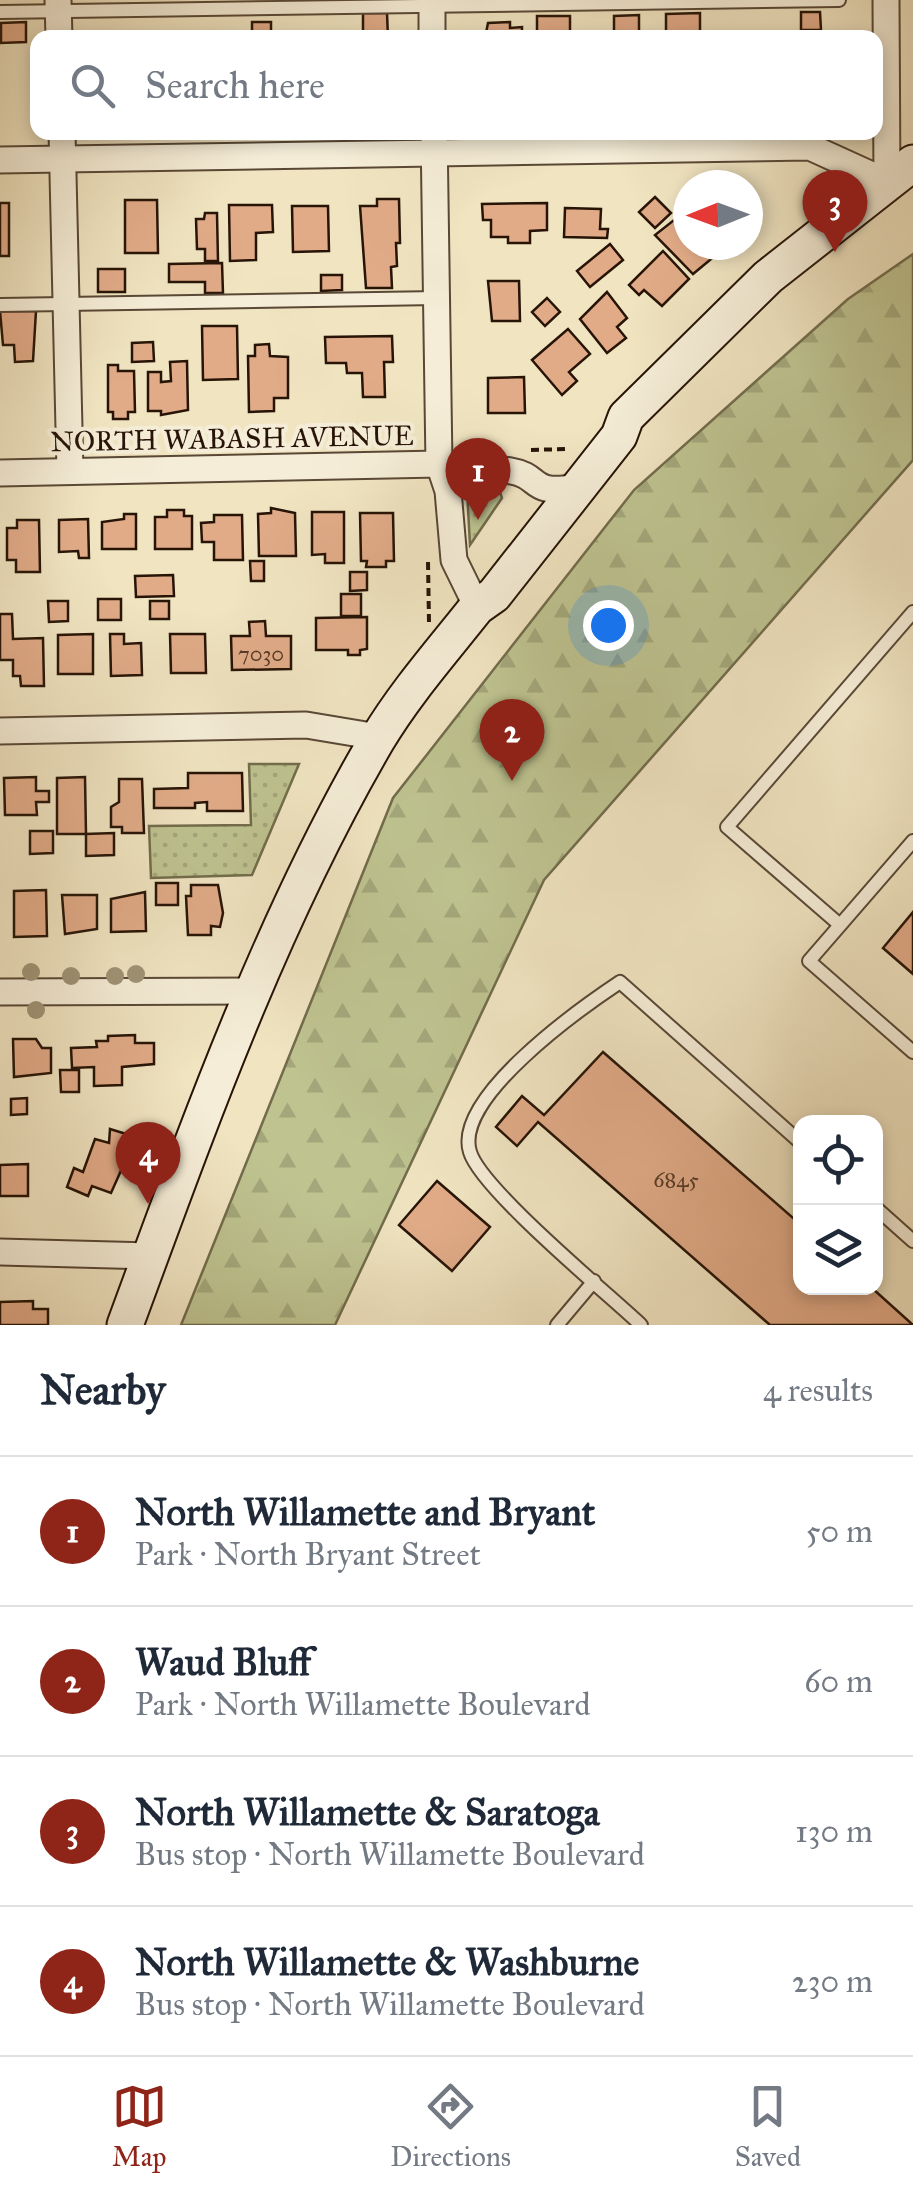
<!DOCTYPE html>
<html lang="en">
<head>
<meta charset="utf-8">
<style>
	body { margin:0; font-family:"IM FELL Great Primer",serif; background:#f2f2f3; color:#1f2937 }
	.controls { position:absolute; right:30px; bottom:30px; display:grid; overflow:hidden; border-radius:20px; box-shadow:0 5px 15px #0003 }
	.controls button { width:90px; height:90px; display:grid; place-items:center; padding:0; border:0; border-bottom:2px solid #e0e1e3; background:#fff; color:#1f2937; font:50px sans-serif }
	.compass { position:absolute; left:673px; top:170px; width:90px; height:90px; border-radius:50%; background:#fff; box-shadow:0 5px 15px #0003; rotate:269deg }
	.you { position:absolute; left:608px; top:625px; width:35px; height:35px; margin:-25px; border:8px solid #fff; border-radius:50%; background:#1a73e8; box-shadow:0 0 0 15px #1a73e833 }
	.badge { display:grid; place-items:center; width:65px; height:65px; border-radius:50%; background:#8f2418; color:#fff; font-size:32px; font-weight:700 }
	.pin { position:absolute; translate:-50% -82px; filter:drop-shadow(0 2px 5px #0008) }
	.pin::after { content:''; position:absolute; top:52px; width:35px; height:30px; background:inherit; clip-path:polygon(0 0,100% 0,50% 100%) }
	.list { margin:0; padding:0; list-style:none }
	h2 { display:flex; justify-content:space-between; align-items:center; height:130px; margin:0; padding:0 40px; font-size:42px }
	h2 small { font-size:32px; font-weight:400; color:#747a83 }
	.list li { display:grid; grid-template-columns:65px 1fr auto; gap:30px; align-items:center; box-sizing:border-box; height:150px; padding:0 40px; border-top:2px solid #e0e1e3 }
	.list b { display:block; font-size:38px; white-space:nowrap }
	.list p { margin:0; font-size:32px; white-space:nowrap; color:#747a83 }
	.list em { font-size:32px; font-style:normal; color:#747a83 }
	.icon { flex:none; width:55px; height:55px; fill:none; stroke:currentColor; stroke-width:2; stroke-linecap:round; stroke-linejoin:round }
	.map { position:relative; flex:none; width:913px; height:1325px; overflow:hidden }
	.search { position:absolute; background:#fff; box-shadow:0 5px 15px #0003; left:30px; right:30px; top:30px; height:110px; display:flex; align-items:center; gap:25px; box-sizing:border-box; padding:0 35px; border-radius:20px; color:#747a83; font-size:38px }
	.sheet { height:730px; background:#fff }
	nav { display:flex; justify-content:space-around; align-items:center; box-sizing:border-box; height:140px; border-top:2px solid #e0e1e3; background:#fff; font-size:28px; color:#747a83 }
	nav a { display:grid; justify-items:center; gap:5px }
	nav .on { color:#8f2418 }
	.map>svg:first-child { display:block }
	.grass { fill:url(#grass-dots); stroke:#726c4c; stroke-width:2.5 }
	.forest { fill:url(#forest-firs); stroke:#726c4c; stroke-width:2.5 }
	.building { fill:#e1ab88; stroke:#271407; stroke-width:2.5 }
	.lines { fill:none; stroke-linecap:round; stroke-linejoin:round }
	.service-casing { stroke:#594836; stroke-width:16 }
	.minor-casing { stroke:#594836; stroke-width:29 }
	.secondary-casing { stroke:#271407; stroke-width:39 }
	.path { stroke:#271407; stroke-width:4; stroke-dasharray:8 5; stroke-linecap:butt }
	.service { stroke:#f5edd7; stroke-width:12 }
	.minor { stroke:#f5edd7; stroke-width:25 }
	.secondary { stroke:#f5edd7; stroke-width:35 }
	.tree { fill:#9f9375 }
	.labels { text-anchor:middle; stroke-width:8; stroke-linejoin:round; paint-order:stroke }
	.number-label { font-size:22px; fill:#563a27 }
	.street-label { font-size:28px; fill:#271407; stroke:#f5edd7 }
</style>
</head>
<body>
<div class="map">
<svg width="913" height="1325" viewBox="0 0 913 1325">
	<defs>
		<pattern id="grass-dots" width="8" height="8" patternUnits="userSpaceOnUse" patternTransform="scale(2.5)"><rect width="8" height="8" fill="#bec390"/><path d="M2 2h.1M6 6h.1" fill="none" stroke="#a3a77b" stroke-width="1.8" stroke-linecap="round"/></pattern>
		<pattern id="forest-firs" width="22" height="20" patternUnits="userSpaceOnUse" patternTransform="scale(2.5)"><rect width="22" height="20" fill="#bec390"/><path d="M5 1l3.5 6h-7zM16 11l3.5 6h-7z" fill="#a3a77b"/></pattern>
	</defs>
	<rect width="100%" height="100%" fill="#f0e4c1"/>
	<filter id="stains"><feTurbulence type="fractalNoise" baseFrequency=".002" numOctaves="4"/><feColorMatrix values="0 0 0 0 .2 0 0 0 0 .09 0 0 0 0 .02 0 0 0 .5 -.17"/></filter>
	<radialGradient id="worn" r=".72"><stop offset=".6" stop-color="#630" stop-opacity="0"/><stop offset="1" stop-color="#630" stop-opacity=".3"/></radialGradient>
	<g class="grass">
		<polygon points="499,489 502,498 470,545 467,490"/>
		<polygon points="249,764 299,764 252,875 151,878 149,826 251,825"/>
	</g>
	<polygon class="forest" points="913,254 913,460 544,880 335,1325 181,1325 393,798 634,490 848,299"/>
	<g class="building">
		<polygon points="801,12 820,12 821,30 801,30"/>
		<polygon points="363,13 387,13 388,38 363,38"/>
		<polygon points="700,13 700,38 666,38 666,14"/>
		<polygon points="639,15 639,38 614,38 614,16"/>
		<polygon points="537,16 570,16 570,36 537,37"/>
		<polygon points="26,22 26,42 1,43 1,23"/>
		<rect x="252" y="22" width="19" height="16"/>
		<polygon points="510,22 510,28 522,27 522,38 485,38 488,23"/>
		<polygon points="655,197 671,213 655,228 639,212"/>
		<polygon points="377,199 399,199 400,243 396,243 397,266 391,267 392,288 366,288 360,206 377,206"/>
		<polygon points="125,200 157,200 158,253 125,253"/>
		<rect x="0" y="203" width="9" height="53"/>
		<polygon points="547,203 547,230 530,231 530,243 508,243 508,237 491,237 491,220 483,220 482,204"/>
		<polygon points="229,205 272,205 273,232 256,233 256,260 230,261"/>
		<polygon points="292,206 328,206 329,251 293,252"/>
		<polygon points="565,208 601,209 600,229 608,229 607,238 564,237"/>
		<polygon points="688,209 688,245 728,245 693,274 655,235"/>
		<polygon points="205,213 217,213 218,261 205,261 205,249 197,249 196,219 204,219"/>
		<polygon points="610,244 623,260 590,287 577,271"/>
		<polygon points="663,251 689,279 662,306 644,290 639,295 629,285"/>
		<polygon points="222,263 223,293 205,293 205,282 169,282 169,264"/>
		<rect x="98" y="269" width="27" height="23"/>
		<polygon points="321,275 342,275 342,290 321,291"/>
		<polygon points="488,281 519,281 520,321 492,321"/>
		<polygon points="607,292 627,318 617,327 626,338 607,353 580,319"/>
		<polygon points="547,298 560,312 545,326 532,312"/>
		<polygon points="0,311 36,311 33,361 15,362 14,345 3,345"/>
		<polygon points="202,326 237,326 238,379 203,380"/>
		<polygon points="568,329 590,354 569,372 577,381 562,395 532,360"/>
		<polygon points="392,336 393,362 384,362 385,397 363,397 362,373 347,373 346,363 326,363 325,337"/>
		<polygon points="153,342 154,361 132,362 132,343"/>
		<polygon points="269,344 270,356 288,357 288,398 274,398 274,411 249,412 248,356 255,356 255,345"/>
		<polygon points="187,361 188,410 161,415 161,411 148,411 148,372 161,372 161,382 171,381 170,362"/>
		<polygon points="108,365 118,365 118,371 134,371 135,412 128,412 128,419 113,419 113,412 108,412"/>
		<polygon points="524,377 525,413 488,413 488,378"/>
		<polygon points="271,508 295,513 296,556 259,556 258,514 271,513"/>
		<polygon points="167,510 184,510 184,516 192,516 192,549 155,549 155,517 167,517"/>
		<polygon points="312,512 344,512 344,563 325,563 325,554 312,555"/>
		<polygon points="360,513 393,513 394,561 386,561 386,567 366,567 367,561 361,561"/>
		<polygon points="124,514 136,514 136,549 102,549 102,522 124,519"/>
		<polygon points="214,515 242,515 243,560 214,560 214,542 202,542 201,523 214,522"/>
		<polygon points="88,519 89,558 79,558 78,551 59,552 59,520"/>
		<polygon points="17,520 39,520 40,572 16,572 16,560 7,560 7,528 17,528"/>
		<polygon points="250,561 264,561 264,581 251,581"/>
		<polygon points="350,572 367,572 367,590 350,591"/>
		<polygon points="173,575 174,596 136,597 135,576"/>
		<rect x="341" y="594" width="20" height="22"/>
		<rect x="98" y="599" width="23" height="21"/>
		<polygon points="48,601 68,601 68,621 49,622"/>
		<rect x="150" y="601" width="19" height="18"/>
		<polygon points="0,614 12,614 13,639 43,638 44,686 21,686 20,676 13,676 13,660 0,660"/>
		<polygon points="367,617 367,649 360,650 360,655 348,655 348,650 316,650 316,618"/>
		<polygon points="265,621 266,636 291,636 291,669 232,670 231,636 250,636 249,622"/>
		<polygon points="93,634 93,674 58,674 58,635"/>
		<polygon points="110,634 124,634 124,644 141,643 142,675 111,676"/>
		<polygon points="170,634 205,634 206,673 171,673"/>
		<polygon points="188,773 242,773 243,811 207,811 207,802 195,803 195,808 154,808 154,789 188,788"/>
		<polygon points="36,777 36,791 49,791 49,802 36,802 37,815 5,815 4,778"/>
		<polygon points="85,777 86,834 57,834 57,778"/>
		<polygon points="119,779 142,779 144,833 122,833 122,827 111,827 111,807 119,802"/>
		<polygon points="30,831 53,831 53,853 30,854"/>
		<polygon points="114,833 114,855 86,856 86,834"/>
		<rect x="156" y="883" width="22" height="22"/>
		<polygon points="191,885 218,885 223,913 220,927 211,926 211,935 188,935 186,896 191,896"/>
		<polygon points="46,890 47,936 14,937 14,891"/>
		<polygon points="145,892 146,931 111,932 111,899"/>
		<polygon points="62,895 97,895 97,929 65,934"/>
		<polygon points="913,912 913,974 883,948"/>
		<polygon points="135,1035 135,1043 154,1043 154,1064 122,1067 122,1085 94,1086 94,1067 72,1068 71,1048 97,1047 96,1041 108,1041 108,1036"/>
		<polygon points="13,1039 36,1039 42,1048 51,1048 51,1073 14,1077"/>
		<polygon points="603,1052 800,1224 800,1288 872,1288 913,1325 770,1325 538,1122 517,1146 496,1127 522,1096 544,1115"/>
		<polygon points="60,1070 79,1070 79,1092 61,1092"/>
		<polygon points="27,1098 27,1114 11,1115 11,1099"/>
		<polygon points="110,1129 136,1137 111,1193 92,1186 88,1196 67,1187 74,1168 83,1172 95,1139 109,1143"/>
		<polygon points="28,1164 28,1196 0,1196 0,1165"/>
		<polygon points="437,1181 490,1227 452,1271 399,1225"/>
		<polygon points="33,1301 33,1309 48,1309 48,1325 0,1325 0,1302"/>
	</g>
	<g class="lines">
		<defs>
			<g id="service">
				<polyline points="0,12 839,0"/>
				<polyline points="0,305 437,298"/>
				<polyline points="913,841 809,961 913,1052"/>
				<polyline points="840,925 727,827 913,612"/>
				<polyline points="876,1208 913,1241"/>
				<polyline points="557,1325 594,1281"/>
				<path d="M641 1325C607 1293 481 1189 470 1152 453 1098 581 1008 620 982L800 1142"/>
			</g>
			<g id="minor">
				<polyline points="58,0 59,38"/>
				<polyline points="432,0 432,38"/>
				<polyline points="62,132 70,471"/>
				<polyline points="434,132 439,464 448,491 454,560 477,607"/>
				<polyline points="0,160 810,147 887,182 886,0"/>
				<path d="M0 473 439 464C464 470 487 467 511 471 542 476 528 496 577 487"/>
				<polyline points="0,731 306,725 378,737"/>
				<polyline points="0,992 256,991"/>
				<polyline points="0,1252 151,1256"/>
			</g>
			<path id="secondary" d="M125 1325C198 1127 270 923 377 740 405 693 443 650 477 607L494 595 619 436 626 417 768 277 913 163"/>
		</defs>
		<use href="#service" class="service-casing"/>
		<use href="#minor" class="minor-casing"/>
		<use href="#secondary" class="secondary-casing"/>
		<g class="path">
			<polyline points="531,450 565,449"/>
			<polyline points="428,562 429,622"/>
		</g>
		<use href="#service" class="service"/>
		<use href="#minor" class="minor"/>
		<use href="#secondary" class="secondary"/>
	</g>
	<g class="tree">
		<circle cx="31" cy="972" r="9"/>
		<circle cx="136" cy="974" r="9"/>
		<circle cx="71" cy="976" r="9"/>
		<circle cx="115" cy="976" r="9"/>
		<circle cx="36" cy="1010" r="9"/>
	</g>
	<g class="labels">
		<g class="number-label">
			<text x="261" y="661">7030</text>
			<text x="676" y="1187">6845</text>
		</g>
		<g class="street-label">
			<text transform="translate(232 438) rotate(-1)" y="10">NORTH WABASH AVENUE</text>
		</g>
	</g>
	<rect width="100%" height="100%" filter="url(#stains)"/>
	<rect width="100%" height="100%" fill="url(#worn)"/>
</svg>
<div class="controls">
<button><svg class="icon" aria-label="locate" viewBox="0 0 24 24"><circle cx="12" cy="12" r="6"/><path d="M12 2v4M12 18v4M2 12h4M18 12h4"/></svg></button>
<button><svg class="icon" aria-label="layers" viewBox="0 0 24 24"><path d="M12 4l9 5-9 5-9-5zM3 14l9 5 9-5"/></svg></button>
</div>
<svg class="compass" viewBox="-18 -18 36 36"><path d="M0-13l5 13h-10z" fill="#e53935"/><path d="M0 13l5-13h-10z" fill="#747a83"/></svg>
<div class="you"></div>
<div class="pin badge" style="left:478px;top:520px">1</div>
<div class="pin badge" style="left:512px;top:781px">2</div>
<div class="pin badge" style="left:835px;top:252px">3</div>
<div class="pin badge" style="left:148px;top:1204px">4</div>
<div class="search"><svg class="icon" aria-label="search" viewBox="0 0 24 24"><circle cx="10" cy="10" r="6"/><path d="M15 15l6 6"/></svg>Search here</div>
</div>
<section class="sheet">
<h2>Nearby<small>4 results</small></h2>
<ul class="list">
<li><span class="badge">1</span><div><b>North Willamette and Bryant</b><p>Park · North Bryant Street</p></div><em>50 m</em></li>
<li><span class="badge">2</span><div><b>Waud Bluff</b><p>Park · North Willamette Boulevard</p></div><em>60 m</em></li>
<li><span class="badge">3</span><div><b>North Willamette &amp; Saratoga</b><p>Bus stop · North Willamette Boulevard</p></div><em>130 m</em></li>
<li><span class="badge">4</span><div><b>North Willamette &amp; Washburne</b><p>Bus stop · North Willamette Boulevard</p></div><em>230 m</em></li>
</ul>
</section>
<nav>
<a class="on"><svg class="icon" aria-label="map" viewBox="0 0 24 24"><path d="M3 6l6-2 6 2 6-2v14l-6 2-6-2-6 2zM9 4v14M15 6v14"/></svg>Map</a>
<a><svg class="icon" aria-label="directions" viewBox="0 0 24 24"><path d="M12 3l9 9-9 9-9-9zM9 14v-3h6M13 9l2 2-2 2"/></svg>Directions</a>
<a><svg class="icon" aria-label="saved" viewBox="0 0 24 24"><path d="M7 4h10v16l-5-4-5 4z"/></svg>Saved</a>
</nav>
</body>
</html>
